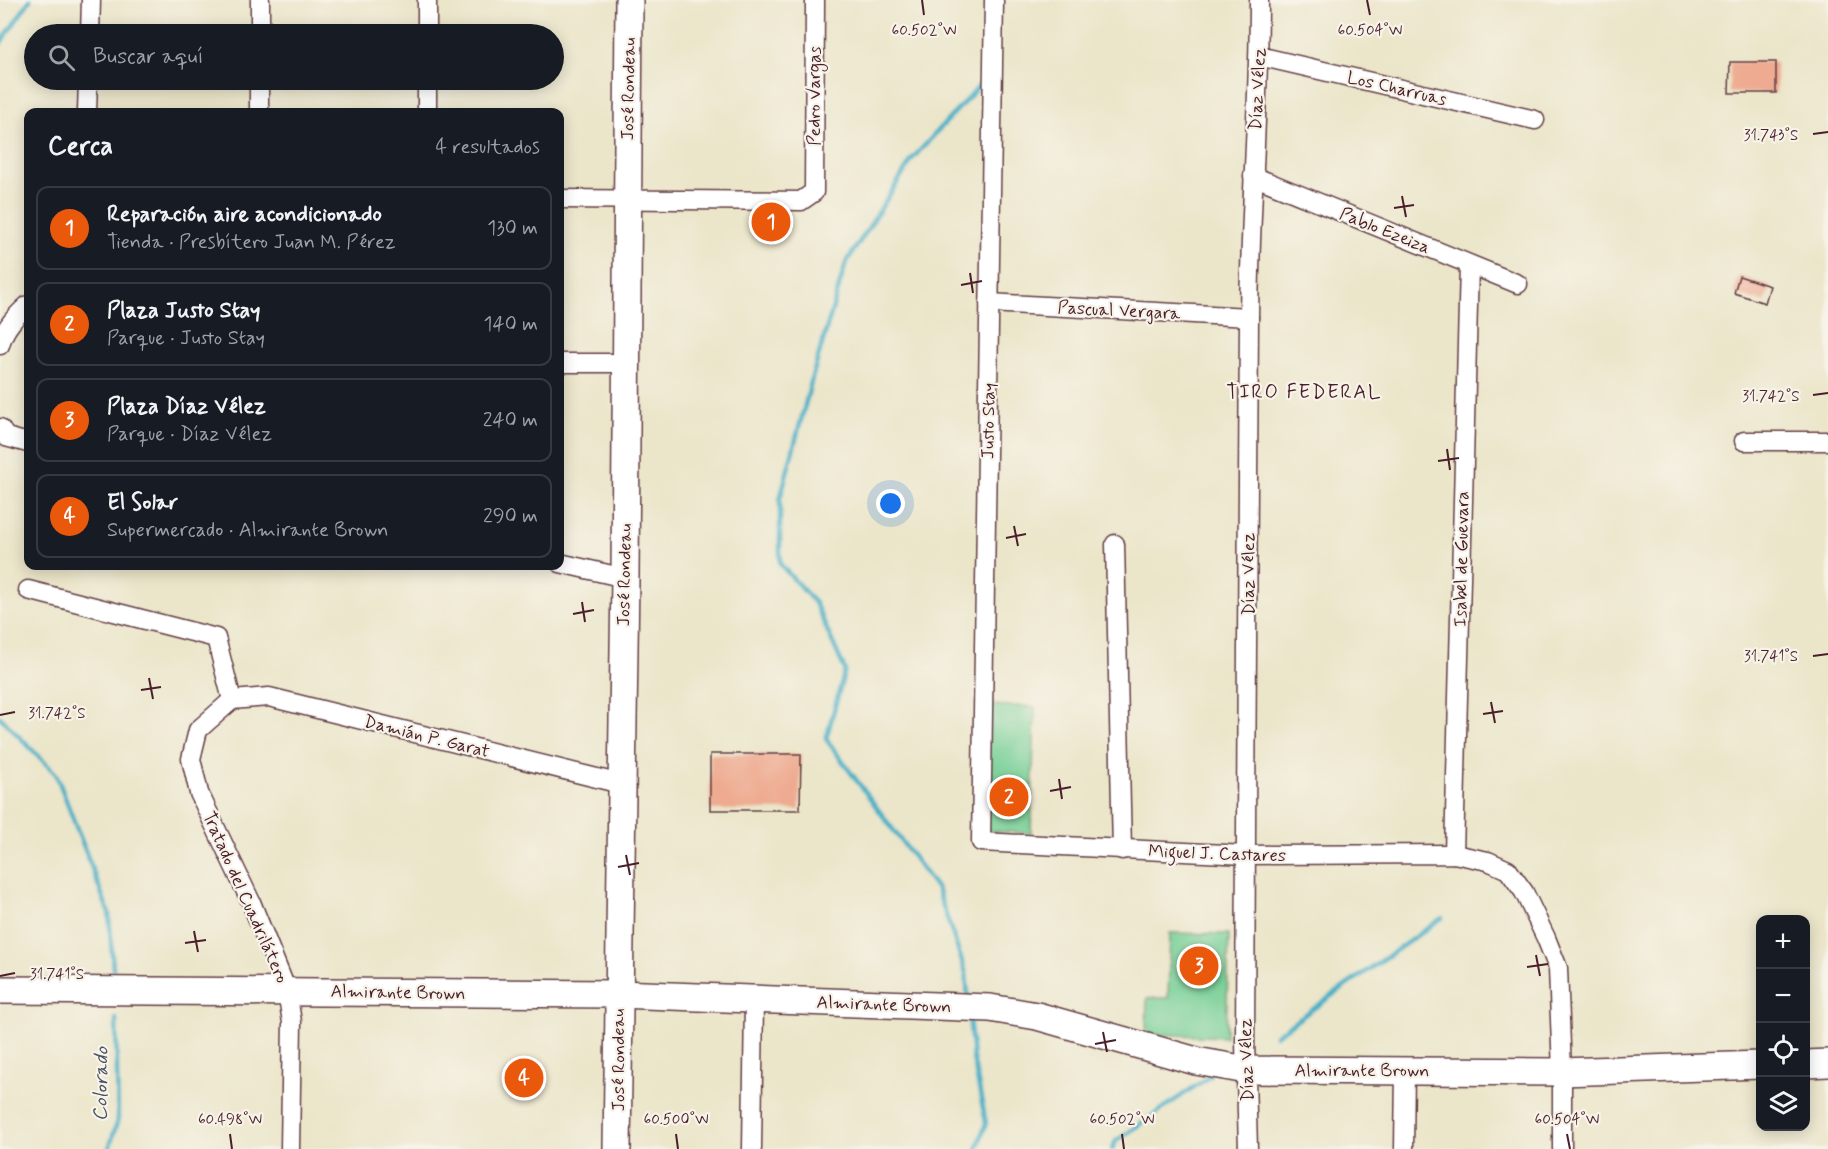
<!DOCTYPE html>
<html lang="es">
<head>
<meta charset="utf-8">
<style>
	body { margin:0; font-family:Mynerve,sans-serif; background:#20242c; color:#f1f3f6 }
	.controls { position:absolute; right:18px; bottom:18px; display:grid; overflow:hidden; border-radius:12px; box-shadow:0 3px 15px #0003 }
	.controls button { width:54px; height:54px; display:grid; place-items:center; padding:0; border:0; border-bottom:2px solid #363941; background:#171b24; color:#f1f3f6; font:30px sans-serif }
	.you { position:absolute; left:891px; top:504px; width:21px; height:21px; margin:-15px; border:4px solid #fff; border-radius:50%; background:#1a73e8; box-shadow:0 0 0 9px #1a73e833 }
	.badge { display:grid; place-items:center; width:39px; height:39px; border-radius:50%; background:#ea580c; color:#fff; font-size:20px; font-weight:700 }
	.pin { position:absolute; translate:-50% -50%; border:3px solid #fff; box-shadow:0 2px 6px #0006 }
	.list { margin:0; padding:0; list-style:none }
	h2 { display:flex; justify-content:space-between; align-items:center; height:78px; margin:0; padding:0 24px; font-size:26px }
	h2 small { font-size:20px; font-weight:400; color:#9ea1a6 }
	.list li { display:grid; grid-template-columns:39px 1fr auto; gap:18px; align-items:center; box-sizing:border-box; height:84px; margin:0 12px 12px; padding:0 12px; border:2px solid #363941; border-radius:12px }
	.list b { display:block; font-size:22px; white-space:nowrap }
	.list p { margin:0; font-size:20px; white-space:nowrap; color:#9ea1a6 }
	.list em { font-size:20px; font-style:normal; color:#9ea1a6 }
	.icon { flex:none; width:33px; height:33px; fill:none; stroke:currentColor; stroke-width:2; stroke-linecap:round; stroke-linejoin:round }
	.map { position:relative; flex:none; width:1828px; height:1149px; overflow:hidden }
	.search { position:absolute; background:#171b24; box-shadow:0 3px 15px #0003; left:24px; top:24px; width:540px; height:66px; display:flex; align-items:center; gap:15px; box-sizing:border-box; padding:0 21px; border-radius:33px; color:#9ea1a6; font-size:22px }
	.panel { position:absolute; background:#171b24; box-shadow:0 3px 15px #0003; left:24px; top:108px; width:540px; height:462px; border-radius:12px }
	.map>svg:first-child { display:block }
	.green { fill:#76cf95; stroke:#607760; stroke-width:1.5 }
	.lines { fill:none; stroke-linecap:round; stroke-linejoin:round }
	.stream { stroke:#48b0c7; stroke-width:4.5 }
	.building { fill:#eeab91 }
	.street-casing { stroke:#623d43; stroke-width:21 }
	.secondary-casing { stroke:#623d43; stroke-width:30 }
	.street { stroke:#fff; stroke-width:18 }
	.secondary { stroke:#fff; stroke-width:27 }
	.ticks { fill:none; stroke:#4a1f2b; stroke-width:2 }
	.labels { text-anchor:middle; stroke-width:4.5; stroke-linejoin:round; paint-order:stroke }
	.street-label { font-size:18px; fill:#4a1f2b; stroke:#f7f3e8 }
	.neighbourhood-label { font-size:20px; letter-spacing:1.5px; fill:#4a1f2b; stroke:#f7f3e8 }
	.water-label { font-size:20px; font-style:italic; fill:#495262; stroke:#f7f3e8 }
	.ticks-label { font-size:15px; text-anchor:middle; fill:#4a1f2b; stroke:#f7f3e8; stroke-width:4.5; stroke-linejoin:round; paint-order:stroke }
</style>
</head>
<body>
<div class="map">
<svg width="1828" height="1149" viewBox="0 0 1828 1149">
	<rect width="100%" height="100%" fill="#f7f3e8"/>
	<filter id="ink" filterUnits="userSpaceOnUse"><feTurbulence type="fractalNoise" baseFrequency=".0167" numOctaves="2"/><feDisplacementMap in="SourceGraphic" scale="12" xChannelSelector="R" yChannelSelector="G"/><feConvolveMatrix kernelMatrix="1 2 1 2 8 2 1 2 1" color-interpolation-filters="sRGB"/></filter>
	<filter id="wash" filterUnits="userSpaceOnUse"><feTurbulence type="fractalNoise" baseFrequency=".008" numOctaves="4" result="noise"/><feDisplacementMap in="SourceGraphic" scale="24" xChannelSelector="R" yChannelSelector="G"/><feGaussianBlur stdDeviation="1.35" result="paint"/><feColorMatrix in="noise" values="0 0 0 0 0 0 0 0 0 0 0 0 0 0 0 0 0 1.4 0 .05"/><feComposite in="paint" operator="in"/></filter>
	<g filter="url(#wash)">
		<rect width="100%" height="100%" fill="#ebe5c9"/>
		<g class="green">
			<polygon points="989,705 1035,707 1031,833 985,831"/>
			<polygon points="1170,933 1229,934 1226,1037 1146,1034 1147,998 1168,998"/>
		</g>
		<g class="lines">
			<g class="stream">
				<polyline points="0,44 30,0"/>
				<polyline points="0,717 56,774 109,913 113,969"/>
				<polyline points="968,998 966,973 937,889 826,739 845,670 815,603 780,564 780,499 814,371 846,263 913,158 980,85"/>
				<polyline points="969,1015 973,1058 986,1123 977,1149"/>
				<polyline points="1276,1035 1442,918"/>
				<polyline points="109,1149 118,1119 116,1019"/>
				<polyline points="1112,1149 1116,1141 1210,1076"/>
			</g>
		</g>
		<g id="blocks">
			<g class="building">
				<polygon points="1730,62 1776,62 1776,93 1729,93"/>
				<polygon points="1739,276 1770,286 1765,303 1734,293"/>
				<polygon points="710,754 801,754 800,810 710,810"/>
			</g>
		</g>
	</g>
	<g filter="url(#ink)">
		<use href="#blocks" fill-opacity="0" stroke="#623d43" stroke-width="1.5"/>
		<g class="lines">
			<defs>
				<g id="street">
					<polyline points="994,0 981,842 1246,855 1454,854 1488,861 1508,870 1524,892 1546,938 1558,968 1562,1072 1562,1149"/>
					<polyline points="90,34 91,0"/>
					<polyline points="260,34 260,0"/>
					<polyline points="427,34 427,0"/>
					<polyline points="1259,56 1535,120"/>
					<polyline points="87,112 88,80"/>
					<polyline points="259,112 259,80"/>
					<polyline points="427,112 427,80"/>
					<polyline points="1253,176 1518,284"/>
					<polyline points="560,199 801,201 814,192 815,0"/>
					<polyline points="989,303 1249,317"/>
					<path d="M0 345C4 328 16 316 28 305"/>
					<polyline points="560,363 626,363"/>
					<polyline points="0,428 6,437 28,443"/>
					<polyline points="1744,441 1828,441"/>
					<polyline points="1115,544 1122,850"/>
					<polyline points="560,563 625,578"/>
					<polyline points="28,590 216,638 232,700"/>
					<polyline points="232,700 198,730 191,759 199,793 251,902 287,991 292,1022 290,1149"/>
					<polyline points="232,700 269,697 621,784"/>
					<polyline points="1454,854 1469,265"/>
					<polyline points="752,1149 754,1000"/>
					<path d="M1248 1149 1245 1042C1247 801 1246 560 1249 319 1250 213 1259 106 1259 0"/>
					<polyline points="1404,1149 1405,1070"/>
				</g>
				<g id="secondary">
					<polyline points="0,990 618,994 990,1008 1037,1016 1196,1061 1247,1070 1562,1072 1760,1065"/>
					<polyline points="1806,1064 1828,1063"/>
					<polyline points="617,1149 625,578 629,0"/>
				</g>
			</defs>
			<use href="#street" class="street-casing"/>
			<use href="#secondary" class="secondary-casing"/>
			<use href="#street" class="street"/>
			<use href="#secondary" class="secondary"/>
		</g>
	</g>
	<path class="ticks" d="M922 0 924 15M1367 0 1370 15M1813 134 1828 132M1402 196 1406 217M1394 208 1414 205M970 273 973 293M961 285 982 281M1813 395 1828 393M1447 449 1450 470M1438 461 1459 458M1014 526 1018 546M1006 538 1026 534M582 602 585 622M573 614 594 610M1813 656 1828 654M149 678 153 699M141 690 161 687M1491 702 1495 723M1483 714 1503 711M0 715 15 712M1059 779 1062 799M1050 791 1071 787M626 855 630 875M618 867 639 863M194 931 198 952M185 943 206 940M1536 955 1540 976M1527 967 1548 964M0 976 15 973M1103 1032 1107 1052M1095 1044 1116 1040M230 1134 232 1149M676 1134 678 1149M1122 1134 1124 1149M1567 1134 1570 1149"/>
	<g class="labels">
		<g class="street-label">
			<text transform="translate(1397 88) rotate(13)" y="6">Los Charruas</text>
			<text transform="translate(628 89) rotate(-89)" y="6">José Rondeau</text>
			<text transform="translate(1257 89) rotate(-87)" y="6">Díaz Vélez</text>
			<text transform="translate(814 96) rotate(-90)" y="6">Pedro Vargas</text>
			<text transform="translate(1385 230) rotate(22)" y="6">Pablo Ezeiza</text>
			<text transform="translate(1119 310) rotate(3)" y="6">Pascual Vergara</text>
			<text transform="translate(988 421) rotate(-89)" y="6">Justo Stay</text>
			<text transform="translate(1461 559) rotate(-89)" y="6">Isabel de Guevara</text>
			<text transform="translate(1248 574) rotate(-90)" y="6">Díaz Vélez</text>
			<text transform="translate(624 575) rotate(-89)" y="6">José Rondeau</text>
			<text transform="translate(427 736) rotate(14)" y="6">Damián P. Garat</text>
			<text transform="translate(1217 853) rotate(2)" y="6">Miguel J. Castares</text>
			<text transform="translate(246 897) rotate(66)" y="6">Tratado del Cuadrilátero</text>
			<text transform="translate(398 992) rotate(1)" y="6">Almirante Brown</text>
			<text transform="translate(884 1004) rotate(2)" y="6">Almirante Brown</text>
			<text transform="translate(618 1060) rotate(-90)" y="6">José Rondeau</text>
			<text transform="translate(1246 1060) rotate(-92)" y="6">Díaz Vélez</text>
			<text x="1362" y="1076">Almirante Brown</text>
		</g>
		<g class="neighbourhood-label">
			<text x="1304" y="398">TIRO FEDERAL</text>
		</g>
		<g class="water-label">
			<text transform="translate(100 1084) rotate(-89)" y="7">Colorado</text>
		</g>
	</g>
	<g class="ticks-label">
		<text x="924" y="35">60.502°W</text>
		<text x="1370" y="35">60.504°W</text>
		<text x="1771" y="140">31.743°S</text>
		<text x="1771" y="401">31.742°S</text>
		<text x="1771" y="661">31.741°S</text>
		<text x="57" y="718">31.742°S</text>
		<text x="57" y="979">31.741°S</text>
		<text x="230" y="1124">60.498°W</text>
		<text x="676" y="1124">60.500°W</text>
		<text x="1122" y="1124">60.502°W</text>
		<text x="1567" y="1124">60.504°W</text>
	</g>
</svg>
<div class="controls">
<button>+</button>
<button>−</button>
<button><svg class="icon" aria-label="locate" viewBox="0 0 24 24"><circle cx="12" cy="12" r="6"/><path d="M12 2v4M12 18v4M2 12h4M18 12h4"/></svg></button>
<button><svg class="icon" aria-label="layers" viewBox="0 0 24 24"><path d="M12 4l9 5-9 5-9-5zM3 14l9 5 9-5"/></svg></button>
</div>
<div class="you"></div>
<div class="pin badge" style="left:771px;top:222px">1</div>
<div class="pin badge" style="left:1009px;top:797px">2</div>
<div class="pin badge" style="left:1199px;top:966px">3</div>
<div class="pin badge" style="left:524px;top:1078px">4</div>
<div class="search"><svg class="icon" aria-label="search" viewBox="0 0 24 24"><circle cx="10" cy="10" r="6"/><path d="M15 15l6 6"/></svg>Buscar aquí</div>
<section class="panel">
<h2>Cerca<small>4 resultados</small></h2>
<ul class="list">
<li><span class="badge">1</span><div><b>Reparación aire acondicionado</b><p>Tienda · Presbítero Juan M. Pérez</p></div><em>130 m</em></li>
<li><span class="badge">2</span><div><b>Plaza Justo Stay</b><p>Parque · Justo Stay</p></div><em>140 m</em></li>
<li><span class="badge">3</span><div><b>Plaza Díaz Vélez</b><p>Parque · Díaz Vélez</p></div><em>240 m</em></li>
<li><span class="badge">4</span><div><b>El Solar</b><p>Supermercado · Almirante Brown</p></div><em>290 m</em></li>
</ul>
</section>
</div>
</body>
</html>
